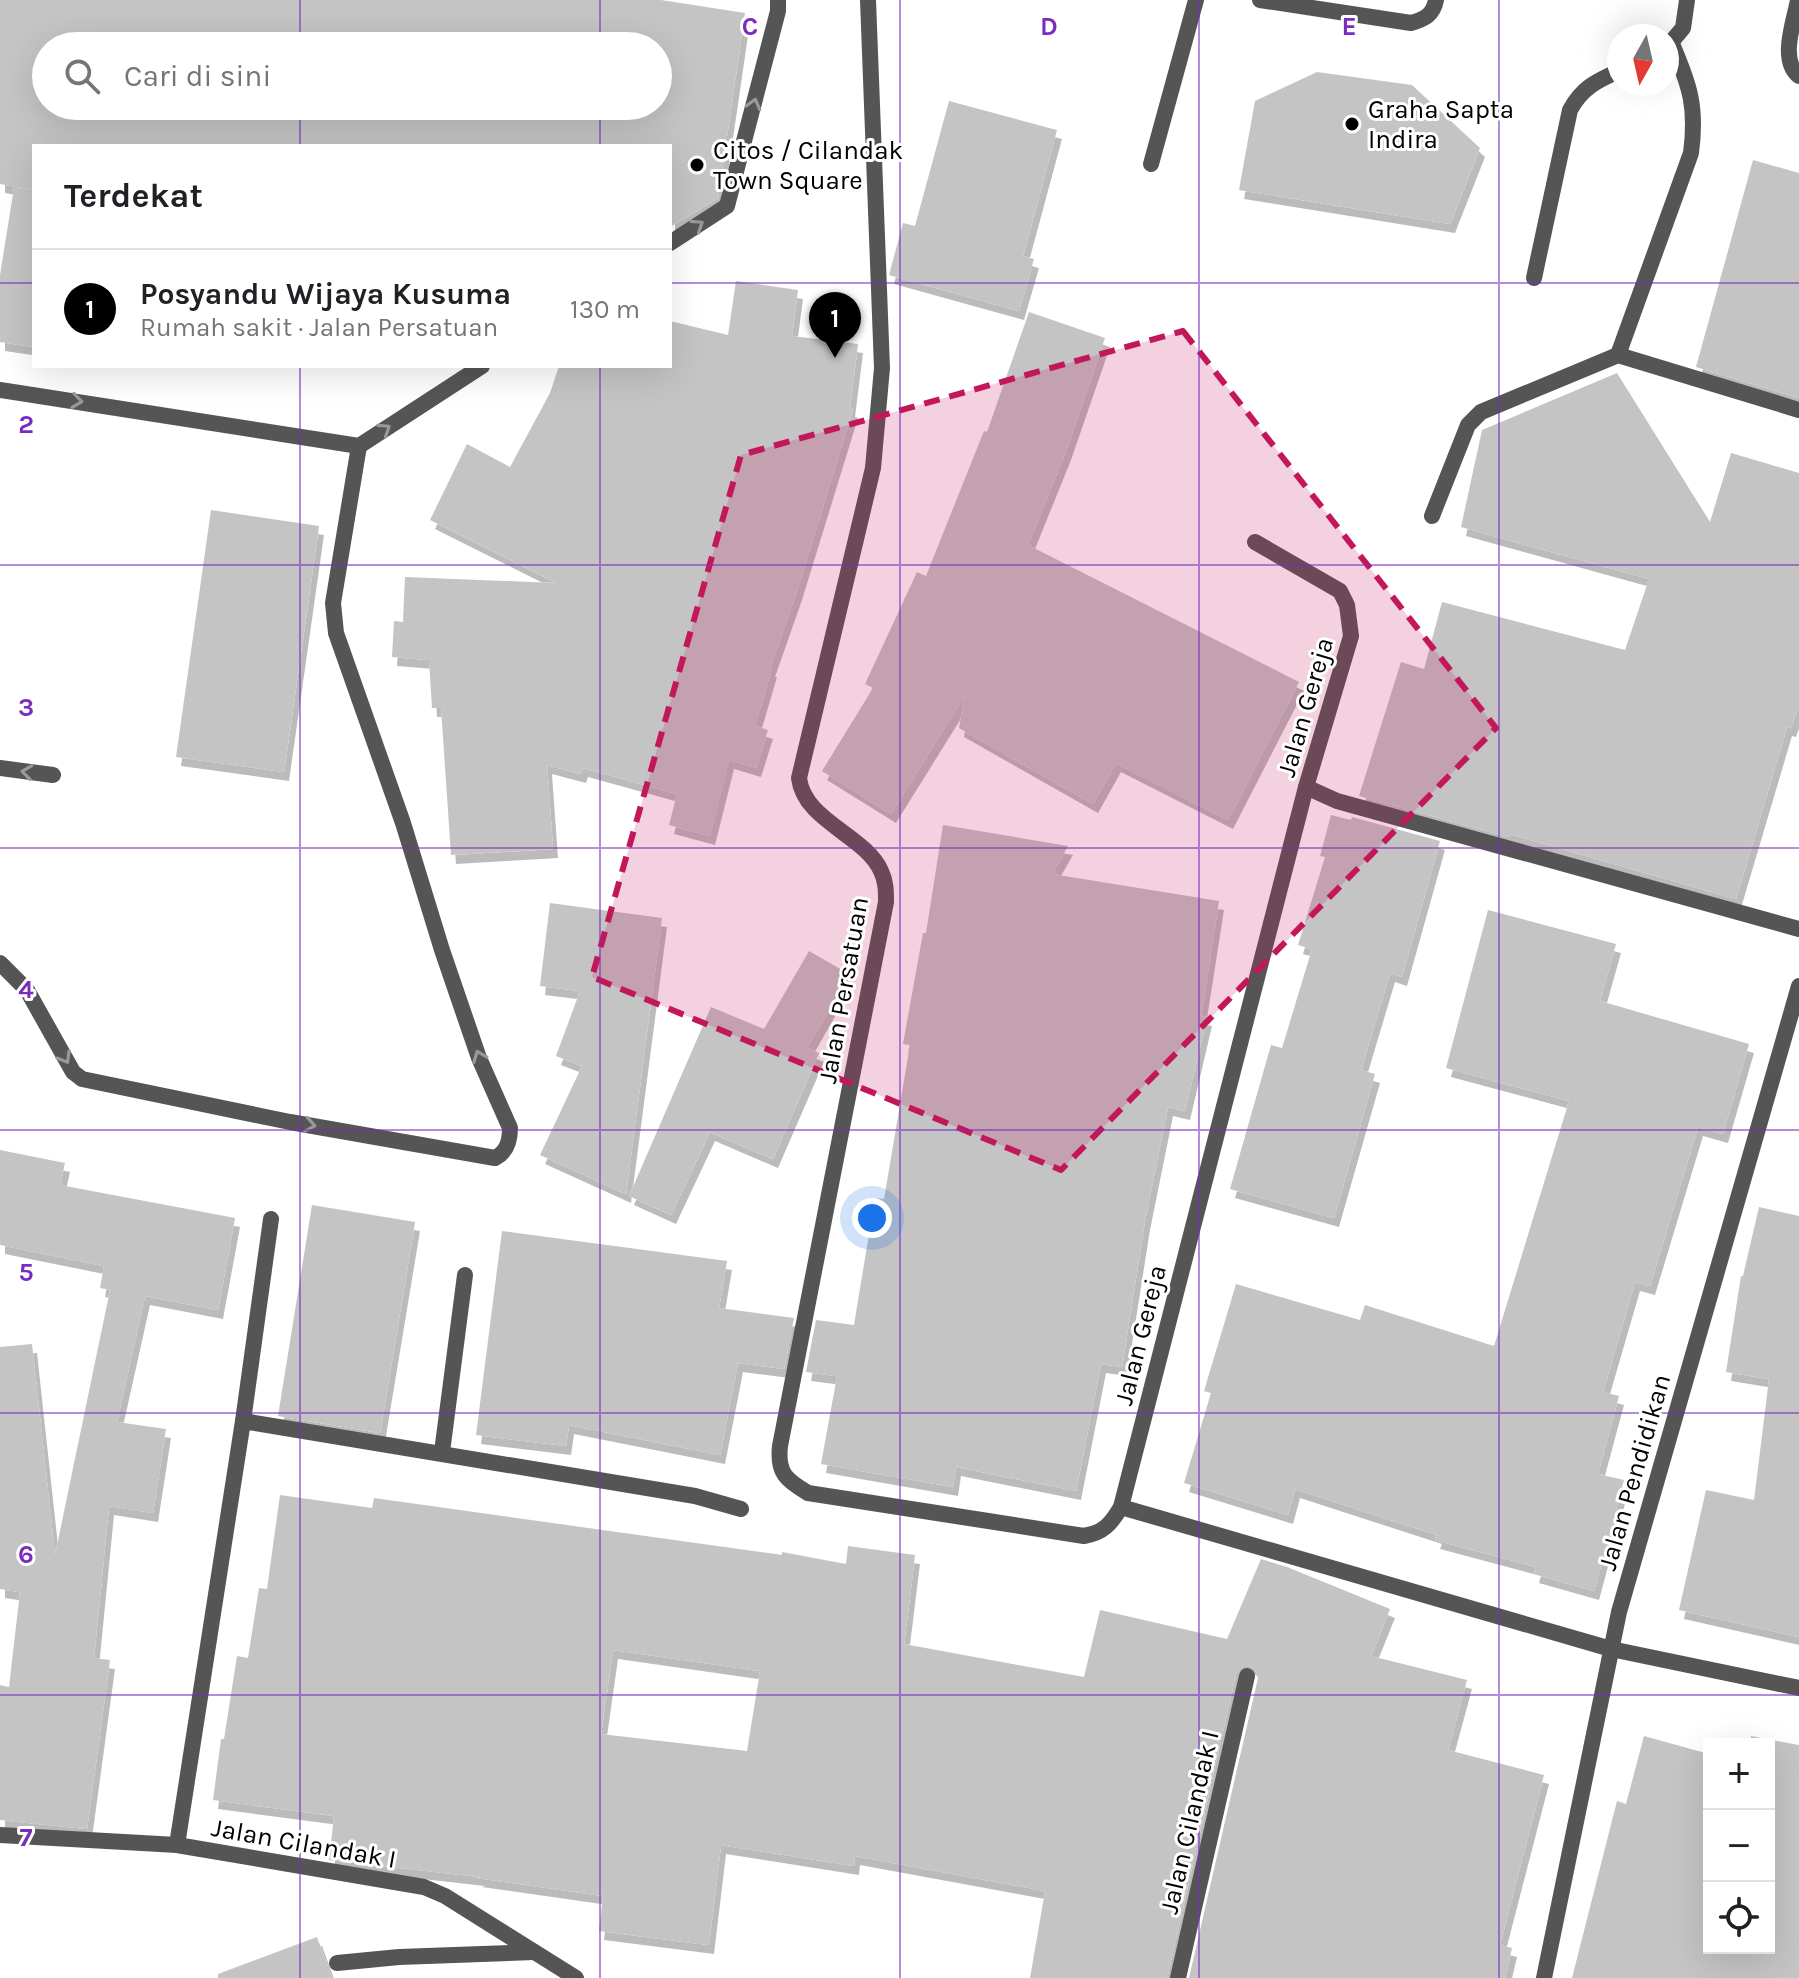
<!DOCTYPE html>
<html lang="id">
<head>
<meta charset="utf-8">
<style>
	body { margin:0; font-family:Karla,sans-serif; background:#f2f2f2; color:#202124 }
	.controls { position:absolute; right:24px; bottom:24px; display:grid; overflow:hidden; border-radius:0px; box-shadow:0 8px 32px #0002 }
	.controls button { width:72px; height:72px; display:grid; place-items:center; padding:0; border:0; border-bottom:2px solid #e0e0e0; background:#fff; color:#202124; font:40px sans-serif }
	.compass { position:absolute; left:1607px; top:24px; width:72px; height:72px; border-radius:50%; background:#fff; box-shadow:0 8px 32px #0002; rotate:188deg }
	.you { position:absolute; left:872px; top:1218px; width:28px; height:28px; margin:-20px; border:6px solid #fff; border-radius:50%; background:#1a73e8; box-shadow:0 0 0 12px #1a73e833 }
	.badge { display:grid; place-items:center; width:52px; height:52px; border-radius:50%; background:#000; color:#fff; font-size:26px; font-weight:700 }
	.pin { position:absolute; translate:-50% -66px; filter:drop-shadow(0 2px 4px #0008) }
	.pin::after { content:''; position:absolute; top:42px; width:28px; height:24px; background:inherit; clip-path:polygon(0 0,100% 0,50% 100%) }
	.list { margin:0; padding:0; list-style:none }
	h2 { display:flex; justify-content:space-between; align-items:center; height:104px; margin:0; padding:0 32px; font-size:34px }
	h2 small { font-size:26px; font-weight:400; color:#757577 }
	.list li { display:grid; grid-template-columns:52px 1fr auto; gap:24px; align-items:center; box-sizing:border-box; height:120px; padding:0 32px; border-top:2px solid #e0e0e0 }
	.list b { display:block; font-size:30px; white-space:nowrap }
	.list p { margin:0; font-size:26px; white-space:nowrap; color:#757577 }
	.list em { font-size:26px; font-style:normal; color:#757577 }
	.icon { flex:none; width:44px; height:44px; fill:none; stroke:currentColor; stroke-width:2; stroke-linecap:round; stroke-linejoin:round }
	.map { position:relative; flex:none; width:1799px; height:1978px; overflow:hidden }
	.search { position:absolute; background:#fff; box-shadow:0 8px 32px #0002; left:32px; top:32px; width:640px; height:88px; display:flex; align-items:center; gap:20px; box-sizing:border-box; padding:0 28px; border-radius:44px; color:#757577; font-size:30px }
	.panel { position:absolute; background:#fff; box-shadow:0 8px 32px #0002; left:32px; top:144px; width:640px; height:224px; border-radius:0px }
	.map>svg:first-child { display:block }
	.building { fill:#c4c4c4; fill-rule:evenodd; filter:url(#shadow) }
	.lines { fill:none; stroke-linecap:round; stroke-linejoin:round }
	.service { stroke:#555; stroke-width:16 }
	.minor { stroke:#555; stroke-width:16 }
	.oneway { stroke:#999 }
	.marked { fill:#c2185b; fill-opacity:0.2; stroke:#c2185b; stroke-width:6; stroke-dasharray:16 10; stroke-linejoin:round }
	.grid { fill:none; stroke:#7b2cbf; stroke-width:2; stroke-opacity:0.55 }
	.poi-dot { fill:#000; stroke:#fff; stroke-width:3 }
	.labels { text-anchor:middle; stroke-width:6; stroke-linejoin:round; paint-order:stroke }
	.poi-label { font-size:26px; fill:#000; stroke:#fff; text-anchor:start }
	.street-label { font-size:26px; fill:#000; stroke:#fff }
	.grid-label { font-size:26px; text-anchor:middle; font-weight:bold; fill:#7b2cbf; stroke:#fff; stroke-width:6; stroke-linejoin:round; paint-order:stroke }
</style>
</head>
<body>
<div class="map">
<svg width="1799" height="1978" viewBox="0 0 1799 1978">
	<defs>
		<filter id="shadow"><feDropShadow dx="5" dy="9" stdDeviation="0" flood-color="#0004"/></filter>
	</defs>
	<rect width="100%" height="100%" fill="#fff"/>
	<g class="building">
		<path d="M0 0H661L745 13 718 198 670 227V146H34V190L0 184ZM46 46H658V106H46Z"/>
		<polygon points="1317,72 1412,85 1480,148 1450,224 1239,190 1255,101"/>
		<polygon points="949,101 1057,130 1023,256 1034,259 1019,311 889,275 903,223 915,226"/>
		<polygon points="1753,160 1799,173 1799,398 1696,367"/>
		<polygon points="14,188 34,190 34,347 0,342 0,275"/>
		<polygon points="736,281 798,290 792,336 858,344 850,408 853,409 797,591 770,668 772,668 755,726 768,730 756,768 729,760 710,836 669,825 677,794 583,768 581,774 547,765 553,849 451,855 441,708 432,708 429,660 392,657 394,621 403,622 405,577 556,583 430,520 467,444 510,467 550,393 559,366 670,366 670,321 728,335"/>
		<polygon points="1029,312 1105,338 1066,451 1028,545 1299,682 1228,820 1116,763 1093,804 959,728 965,695 891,814 822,771 873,688 865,684 917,572 926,576 984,431 987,432"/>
		<polygon points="1617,373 1710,522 1731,453 1799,473 1799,706 1791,728 1787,727 1736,899 1510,834 1509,837 1359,796 1401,662 1424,669 1442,602 1625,650 1649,579 1461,527 1482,430"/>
		<polygon points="211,510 319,526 284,772 176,757"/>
		<polygon points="1331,815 1351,820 1352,817 1440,841 1402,977 1390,973 1361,1070 1375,1074 1334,1218 1230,1189 1271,1045 1282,1048 1312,949 1298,945 1325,857 1320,856"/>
		<polygon points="943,825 1068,846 1052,874 1219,901 1201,1016 1207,1017 1185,1111 1168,1107 1145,1221 1122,1367 1101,1364 1076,1491 956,1467 953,1487 821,1464 837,1376 806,1372 816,1320 854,1325 875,1198 884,1199 910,1045 903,1044 923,933 926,933"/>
		<polygon points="550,903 662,918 626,1194 540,1155 582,1066 556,1056 580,991 540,986"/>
		<polygon points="1488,910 1616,944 1600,1001 1749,1044 1723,1134 1698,1127 1650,1286 1635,1282 1603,1392 1619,1396 1598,1474 1624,1480 1594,1591 1534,1574 1536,1567 1435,1540 1437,1535 1295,1489 1288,1515 1184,1483 1211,1393 1204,1391 1236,1284 1360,1320 1365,1305 1494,1346 1569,1101 1446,1068"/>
		<polygon points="809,951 849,974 807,1048 819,1053 773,1159 710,1132 671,1215 629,1196 711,1007 764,1029"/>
		<polygon points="0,1150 65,1163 60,1185 235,1218 218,1310 145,1296 117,1422 166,1429 153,1513 109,1506 94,1658 110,1660 87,1829 0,1820 0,1685 9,1687 20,1592 0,1589 0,1347 32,1344 55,1555 110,1290 100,1288 104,1266 0,1245"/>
		<polygon points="312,1205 415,1222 380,1433 278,1416"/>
		<polygon points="1759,1207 1799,1216 1799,1637 1679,1610 1706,1490 1754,1500 1769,1379 1726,1372 1741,1276 1743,1276"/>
		<polygon points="502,1231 727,1261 719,1308 794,1318 784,1369 738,1363 720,1455 569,1425 566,1446 476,1435"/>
		<path d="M280 1495 372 1508 374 1498 782 1555V1552L846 1564 848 1546 915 1555 904 1644 1084 1677 1100 1610 1227 1639 1261 1559 1287 1567 1390 1609 1371 1656 1467 1680 1448 1750 1544 1775 1500 1945 1512 1948 1505 1978H1189L1258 1678 1255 1669 1249 1665 1240 1668 1236 1674 1167 1978H1030L1045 1891 855 1856 854 1866 721 1845 709 1945 599 1931 603 1896 477 1878 480 1877 329 1860 334 1816 213 1800 221 1739H224L237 1656 248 1658 259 1588 267 1589ZM613 1650 760 1671 747 1751 601 1734Z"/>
		<polygon points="1644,1736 1709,1754 1709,1948 1769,1948 1769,1744 1750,1744 1751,1736 1799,1745 1799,1978 1572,1978 1617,1801 1626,1804"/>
		<polygon points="317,1937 332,1978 218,1978 218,1974"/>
	</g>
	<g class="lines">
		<g class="service">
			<path d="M1260 0 1411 23C1425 19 1433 15 1436 0"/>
			<path d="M1798 0C1794 22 1779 60 1799 76"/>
			<polyline points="1667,47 1683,28 1687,0"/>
			<polyline points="1151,164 1196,0"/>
			<polyline points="670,243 727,206 778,11 778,0"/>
			<path d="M1534 278 1570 110C1582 88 1596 81 1619 71"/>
			<path d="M1618 355 1691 153C1697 107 1690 86 1672 44"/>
			<polyline points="0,390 359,446 482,366"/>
			<polyline points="1432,516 1468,425 1481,412 1618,355 1799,410"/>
			<polyline points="0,768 53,775"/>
			<path d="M0 963 27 990 73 1072 82 1079 290 1122 495 1158C507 1152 510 1141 510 1128L479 1058 442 950 403 823 336 633 333 603 359 446"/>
		</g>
		<g class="minor">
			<path d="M868 0 882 368 873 468 799 778C804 821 865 835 881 871 886 881 886 891 886 902L780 1446C777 1473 786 1480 808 1493L1084 1536C1103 1533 1111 1524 1121 1507L1306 787 1351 636 1347 605 1340 591 1255 542"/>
			<polyline points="1306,787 1337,801 1799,929"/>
			<polyline points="243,1421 271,1219"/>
			<polyline points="442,1452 465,1275"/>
			<polyline points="1121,1507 1611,1649 1799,1688"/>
			<polyline points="0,1835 177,1845 424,1887 445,1896 576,1978"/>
			<polyline points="177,1845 243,1421 695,1496 741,1509"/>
			<polyline points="337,1963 399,1957 534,1952"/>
			<polyline points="1178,1978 1247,1676"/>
			<polyline points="1544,1978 1619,1612 1799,986"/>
		</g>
	</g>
	<defs><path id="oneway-chevron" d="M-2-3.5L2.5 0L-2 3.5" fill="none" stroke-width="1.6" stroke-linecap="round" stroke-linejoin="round" transform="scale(2)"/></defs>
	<g class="oneway">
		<use href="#oneway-chevron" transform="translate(754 104) rotate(-75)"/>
		<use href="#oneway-chevron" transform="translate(698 225) rotate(-33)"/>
		<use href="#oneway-chevron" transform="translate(77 401) rotate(8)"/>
		<use href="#oneway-chevron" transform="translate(385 429) rotate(-33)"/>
		<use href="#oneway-chevron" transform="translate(27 772) rotate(-173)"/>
		<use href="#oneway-chevron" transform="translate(479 1056) rotate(-111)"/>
		<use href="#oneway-chevron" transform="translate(65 1058) rotate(60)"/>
		<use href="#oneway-chevron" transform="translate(310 1125) rotate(10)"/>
	</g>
	<path class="marked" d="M1183 331 1496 728 1061 1170 592 977 741 455Z"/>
	<path class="grid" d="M300 0V46M600 0V46M900 0V1978M1199 0V1978M1499 0V1978M300 106V146M600 106V146M0 283H34M670 283H1799M300 366V1978M600 366V1978M0 565H1799M0 848H1799M0 1130H1799M0 1413H1799M0 1695H1799"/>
	<g class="poi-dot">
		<circle cx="1352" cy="124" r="8"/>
		<circle cx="697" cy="165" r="8"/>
	</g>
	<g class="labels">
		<g class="poi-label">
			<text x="1368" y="118">Graha Sapta<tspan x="1368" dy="30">Indira</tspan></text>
			<text x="713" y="159">Citos / Cilandak<tspan x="713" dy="30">Town Square</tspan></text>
		</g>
		<g class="street-label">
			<text transform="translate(1305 707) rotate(-74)" y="9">Jalan Gereja</text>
			<text transform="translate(843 990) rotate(-80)" y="9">Jalan Persatuan</text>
			<text transform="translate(1140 1335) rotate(-76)" y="9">Jalan Gereja</text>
			<text transform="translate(1634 1472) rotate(-74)" y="9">Jalan Pendidikan</text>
			<text transform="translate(1189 1822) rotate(-77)" y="9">Jalan Cilandak I</text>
			<text transform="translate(304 1843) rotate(10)" y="9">Jalan Cilandak I</text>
		</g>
	</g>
	<g class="grid-label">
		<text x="750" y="35">C</text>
		<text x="1049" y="35">D</text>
		<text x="1349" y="35">E</text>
		<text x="26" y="433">2</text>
		<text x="26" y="716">3</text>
		<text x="26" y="998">4</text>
		<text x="26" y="1281">5</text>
		<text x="26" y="1563">6</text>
		<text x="26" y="1846">7</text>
	</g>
</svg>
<div class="controls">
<button>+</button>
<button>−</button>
<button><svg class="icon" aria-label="locate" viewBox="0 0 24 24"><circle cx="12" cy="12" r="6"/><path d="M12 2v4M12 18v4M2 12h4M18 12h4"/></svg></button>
</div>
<svg class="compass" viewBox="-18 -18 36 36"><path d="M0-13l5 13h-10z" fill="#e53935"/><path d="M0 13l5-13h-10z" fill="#757577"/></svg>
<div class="you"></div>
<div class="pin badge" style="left:835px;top:358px">1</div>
<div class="search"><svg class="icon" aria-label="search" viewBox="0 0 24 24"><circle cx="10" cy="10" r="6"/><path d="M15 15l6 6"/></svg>Cari di sini</div>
<section class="panel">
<h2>Terdekat<small></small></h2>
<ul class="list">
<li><span class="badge">1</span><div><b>Posyandu Wijaya Kusuma</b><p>Rumah sakit · Jalan Persatuan</p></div><em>130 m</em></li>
</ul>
</section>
</div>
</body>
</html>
